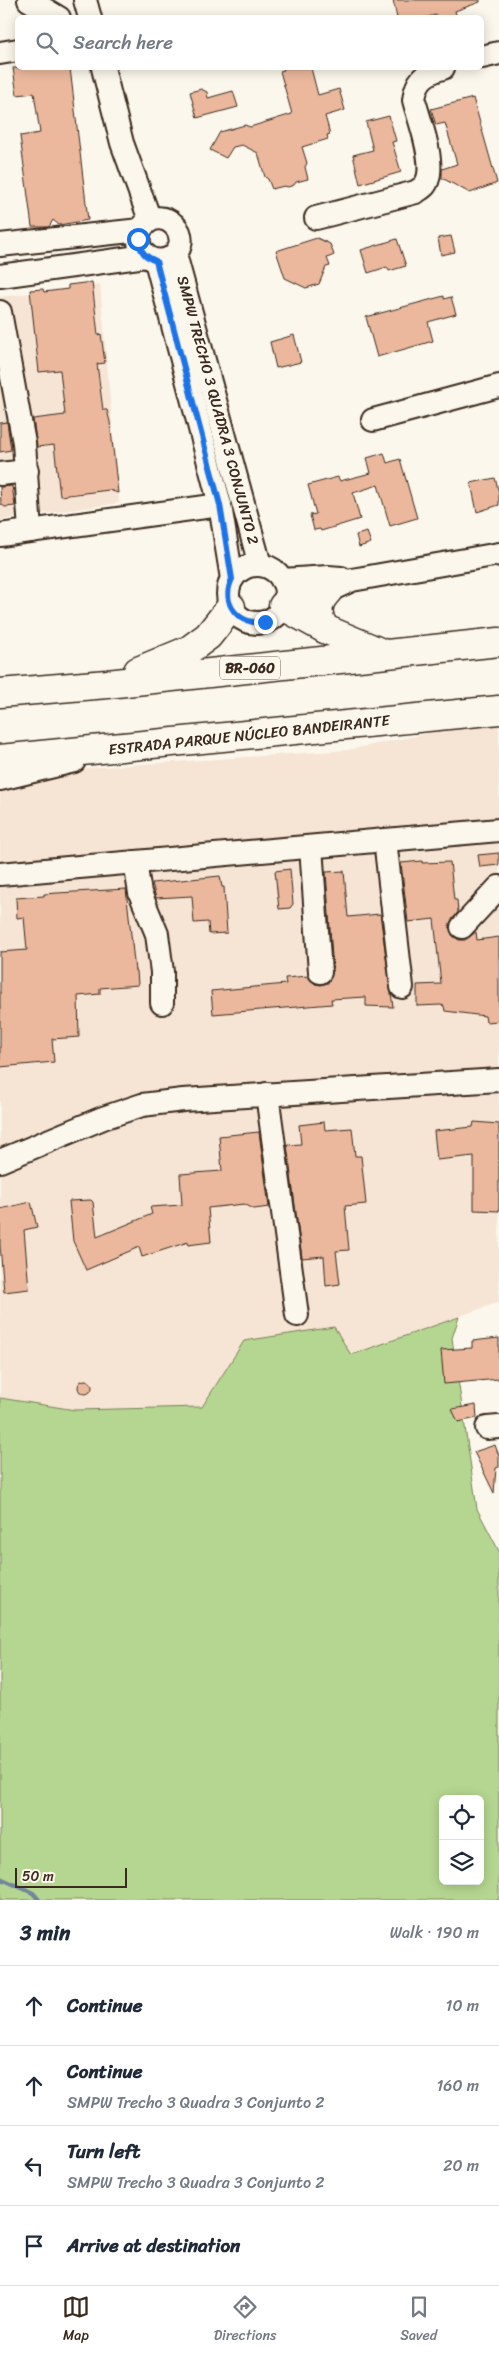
<!DOCTYPE html>
<html lang="en">
<head>
<meta charset="utf-8">
<style>
	body { margin:0; font-family:Sriracha,sans-serif; background:#f2f2f3; color:#1f2937 }
	.controls { position:absolute; right:15px; bottom:15px; display:grid; overflow:hidden; border-radius:8px; box-shadow:0 2px 12px #0003 }
	.controls button { width:45px; height:45px; display:grid; place-items:center; padding:0; border:0; border-bottom:1px solid #e0e1e3; background:#fff; color:#1f2937; font:25px sans-serif }
	.scale { position:absolute; left:15px; bottom:12px; width:112px; box-sizing:border-box; padding-left:5px; border:2px solid #3b2a1e; border-top:0; font-size:14px; line-height:18px; white-space:nowrap; color:#3b2a1e; -webkit-text-stroke:4px #fbf7ec; paint-order:stroke }
	.stop { position:absolute; width:15px; height:15px; margin:-11px; border:4px solid #1a73e8; border-radius:50%; background:#fff }
	.stop.end { background:#1a73e8; border-color:#fff; box-shadow:0 1px 5px #0008 }
	.list { margin:0; padding:0; list-style:none }
	h2 { display:flex; justify-content:space-between; align-items:center; height:65px; margin:0; padding:0 20px; font-size:21px }
	h2 small { font-size:16px; font-weight:400; color:#747a83 }
	.list li { display:grid; grid-template-columns:32px 1fr auto; gap:15px; align-items:center; box-sizing:border-box; height:80px; padding:0 20px; border-top:1px solid #e0e1e3 }
	.list b { display:block; font-size:19px; white-space:nowrap }
	.list p { margin:0; font-size:16px; white-space:nowrap; color:#747a83 }
	.list em { font-size:16px; font-style:normal; color:#747a83 }
	.icon { flex:none; width:28px; height:28px; fill:none; stroke:currentColor; stroke-width:2; stroke-linecap:round; stroke-linejoin:round }
	.map { position:relative; flex:none; width:499px; height:1900px; overflow:hidden }
	.search { position:absolute; background:#fff; box-shadow:0 2px 12px #0003; left:15px; right:15px; top:15px; height:55px; display:flex; align-items:center; gap:12px; box-sizing:border-box; padding:0 18px; border-radius:8px; color:#747a83; font-size:19px }
	.sheet { height:385px; background:#fff }
	nav { display:flex; justify-content:space-around; align-items:center; box-sizing:border-box; height:70px; border-top:1px solid #e0e1e3; background:#fff; font-size:14px; color:#747a83 }
	nav a { display:grid; justify-items:center; gap:2px }
	nav .on { color:#3b2a1e }
	.map>svg:first-child { display:block }
	.built { fill:#f6e4d4 }
	.green { fill:#b5d690; stroke:#788057; fill-rule:evenodd }
	.lines { fill:none; stroke-linecap:round; stroke-linejoin:round }
	.stream { stroke:#71869c; stroke-width:4.5 }
	.building { fill:#ebb89d; stroke:#3b2a1e }
	.minor-casing { stroke:#3b2a1e; stroke-width:26 }
	.highway-casing { stroke:#3b2a1e; stroke-width:31 }
	.minor { stroke:#fbf7ec; stroke-width:22 }
	.highway { stroke:#fbf7ec; stroke-width:28 }
	.route { stroke:#1a73e8; stroke-width:6 }
	.labels { text-anchor:middle; stroke-width:4; stroke-linejoin:round; paint-order:stroke }
	.shield { fill:#fbf7ec; stroke:#75685c; stroke-width:1 }
	.shield-label { font-size:14px; font-weight:bold; fill:#3b2a1e }
	.street-label { font-size:15px; fill:#3b2a1e; stroke:#fbf7ec }
</style>
</head>
<body>
<div class="map">
<svg width="499" height="1900" viewBox="0 0 499 1900">
	<rect width="100%" height="100%" fill="#fbf7ec"/>
	<filter id="ink" filterUnits="userSpaceOnUse"><feTurbulence type="fractalNoise" baseFrequency=".02" numOctaves="2"/><feDisplacementMap in="SourceGraphic" scale="10" xChannelSelector="R" yChannelSelector="G"/><feConvolveMatrix kernelMatrix="1 2 1 2 8 2 1 2 1" color-interpolation-filters="sRGB"/></filter>
	<g filter="url(#ink)">
		<g class="built">
			<polygon points="100,284 119,503 0,520 0,297"/>
			<polygon points="499,725 499,1302 351,1355 244,1341 202,1407 75,1410 0,1398 0,774 348,750 448,729"/>
		</g>
		<path class="green" d="M459 1317 452 1338 477 1509 499 1551V1900H0V1398L75 1410 202 1407 244 1341 334 1327 351 1355ZM443 1799H480V1881H443Z"/>
		<g class="lines">
			<polyline class="stream" points="0,1878 33,1893 39,1900"/>
		</g>
		<g class="building">
			<polygon points="393,0 480,0 480,2 455,11 457,18 437,18 436,15 424,18 397,18"/>
			<polygon points="13,68 70,68 88,220 59,225 53,220 49,227 32,227 20,136 40,133 34,93 17,95"/>
			<polygon points="283,68 311,68 318,95 339,89 345,110 325,116 330,134 327,135 328,139 302,147 307,163 305,167 308,179 296,182 294,185 288,187 284,186 272,189 268,179 265,177 258,153 242,145 233,147 226,158 210,150 220,132 245,125 250,127 292,114 280,71 284,70"/>
			<polygon points="201,89 207,92 208,98 233,91 238,107 197,118 190,92"/>
			<polygon points="473,98 497,183 470,193 442,178 442,169 457,164 445,123 436,125 431,109"/>
			<polygon points="389,116 396,141 392,142 401,172 360,184 353,155 373,150 366,122"/>
			<polygon points="451,236 455,252 441,255 438,238"/>
			<polygon points="317,238 330,244 334,255 327,258 330,266 326,267 319,284 306,288 285,278 276,251"/>
			<polygon points="397,239 406,266 389,271 387,267 368,273 361,250"/>
			<polygon points="92,282 98,335 101,334 105,363 97,364 103,410 107,410 110,422 118,493 109,490 60,496 54,445 37,447 33,419 65,415 60,370 39,372 30,290 43,289 44,292 68,289 68,285"/>
			<polygon points="444,296 444,299 451,297 456,314 428,322 433,341 377,357 366,317"/>
			<polygon points="294,335 301,362 276,368 270,342"/>
			<polygon points="7,422 11,450 0,452 0,423"/>
			<polygon points="384,453 387,463 400,459 417,518 390,526 378,485 353,493 360,519 321,531 320,529 314,530 310,515 316,514 308,485 338,477 340,481 371,473 367,458"/>
			<polygon points="495,478 499,493 499,505 477,512 471,483"/>
			<polygon points="12,486 15,506 5,507 1,504 0,487"/>
			<polygon points="367,532 371,543 359,547 356,535"/>
			<polygon points="499,853 499,865 480,867 478,855"/>
			<polygon points="422,861 422,863 450,862 454,900 457,900 458,912 449,925 453,936 459,940 465,940 476,932 477,940 499,937 499,1021 486,1022 485,1016 445,1011 444,1006 441,1005 417,1006 417,985 441,984 434,919 408,922 401,863"/>
			<polygon points="290,869 293,904 290,908 279,909 275,871"/>
			<polygon points="344,871 348,917 380,914 393,1007 366,1006 366,997 331,999 332,1004 213,1014 211,991 286,984 285,978 308,976 315,984 321,985 328,983 333,971 326,872"/>
			<polygon points="220,876 222,887 224,887 227,933 209,934 208,922 194,923 192,896 156,898 152,883"/>
			<polygon points="126,889 135,971 137,971 138,985 100,988 100,994 78,996 79,1037 52,1039 54,1062 0,1067 0,952 27,950 24,917 17,918 16,898 44,896 44,894 57,893"/>
			<polygon points="324,1122 325,1130 352,1128 355,1156 361,1156 366,1204 345,1206 349,1250 336,1251 340,1284 326,1286 324,1256 302,1258 287,1145 301,1144 299,1125"/>
			<polygon points="474,1122 499,1124 499,1211 474,1210 474,1156 437,1160 434,1131 473,1127"/>
			<polygon points="259,1132 269,1207 254,1209 244,1204 208,1208 211,1242 188,1245 188,1242 142,1257 139,1247 86,1270 73,1241 69,1201 91,1200 93,1202 97,1237 152,1214 150,1207 182,1205 180,1174 222,1171 219,1136"/>
			<polygon points="31,1202 37,1227 24,1230 29,1289 4,1292 0,1245 0,1209"/>
			<polygon points="499,1338 499,1379 444,1384 441,1350 472,1348 472,1341"/>
			<circle cx="85" cy="1387" r="7"/>
			<polygon points="476,1405 477,1418 458,1422 452,1409"/>
			<polygon points="495,1445 499,1456 499,1467 496,1468 494,1493 474,1452"/>
		</g>
		<g class="lines">
			<defs>
				<g id="minor">
					<polyline points="29,0 59,18"/>
					<polyline points="85,0 90,18"/>
					<polyline points="0,53 18,50"/>
					<polyline points="482,57 499,53"/>
					<polyline points="103,68 122,143 150,220"/>
					<path d="M316 218 416 192C418 190 423 188 425 185 438 167 419 120 414 100 416 81 424 73 443 68"/>
					<path d="M0 245 140 230C162 198 199 239 170 258 164 261 157 261 151 259 139 252 137 243 140 230"/>
					<polyline points="175,254 260,565"/>
					<polyline points="156,261 220,505 232,579"/>
					<polyline points="0,276 146,256"/>
					<polyline points="0,312 24,443 30,531"/>
					<polyline points="373,420 499,386"/>
					<polyline points="0,474 27,471"/>
					<polyline points="0,535 220,505"/>
					<circle cx="257" cy="594" r="29"/>
					<polyline points="282,580 328,577 341,578"/>
					<polyline points="286,597 328,591 352,580 499,554"/>
					<polyline points="0,779 74,761"/>
					<polyline points="385,840 402,987"/>
					<polyline points="311,847 320,972"/>
					<polyline points="135,862 140,893 157,934 162,972 162,1003"/>
					<polyline points="0,874 499,830"/>
					<polyline points="462,927 499,887"/>
					<polyline points="267,1094 297,1315"/>
					<polyline points="0,1161 103,1118 142,1105 183,1100 499,1080"/>
					<polyline points="487,1428 499,1427"/>
				</g>
				<g id="highway">
					<polyline points="283,606 325,629 382,653"/>
					<path d="M325 629C316 615 316 603 328 591"/>
					<polyline points="138,671 189,650 208,636 231,607"/>
					<polyline points="0,693 107,684 499,642"/>
					<polyline points="0,759 499,710"/>
				</g>
			</defs>
			<use href="#minor" class="minor-casing"/>
			<use href="#highway" class="highway-casing"/>
			<use href="#minor" class="minor"/>
			<use href="#highway" class="highway"/>
		</g>
	</g>
	<g class="lines" filter="url(#ink)">
		<path class="route" d="M138 239C140 251 145 257 156 261L220 505 232 579C220 604 239 626 265 622"/>
	</g>
	<g class="labels">
		<rect class="shield" x="220" y="656.5" width="60" height="23" rx="4"/>
		<g class="shield-label">
			<text x="250" y="673">BR-060</text>
		</g>
		<g class="street-label">
			<text transform="translate(218 410) rotate(75)" y="5">SMPW TRECHO 3 QUADRA 3 CONJUNTO 2</text>
			<text transform="translate(249 735) rotate(-6)" y="5">ESTRADA PARQUE NÚCLEO BANDEIRANTE</text>
		</g>
	</g>
</svg>
<div class="controls">
<button><svg class="icon" aria-label="locate" viewBox="0 0 24 24"><circle cx="12" cy="12" r="6"/><path d="M12 2v4M12 18v4M2 12h4M18 12h4"/></svg></button>
<button><svg class="icon" aria-label="layers" viewBox="0 0 24 24"><path d="M12 4l9 5-9 5-9-5zM3 14l9 5 9-5"/></svg></button>
</div>
<div class="scale">50 m</div>
<div class="stop" style="left:138px;top:239px"></div>
<div class="stop end" style="left:265px;top:622px"></div>
<div class="search"><svg class="icon" aria-label="search" viewBox="0 0 24 24"><circle cx="10" cy="10" r="6"/><path d="M15 15l6 6"/></svg>Search here</div>
</div>
<section class="sheet">
<h2>3 min<small>Walk · 190 m</small></h2>
<ul class="list">
<li><svg class="icon" aria-label="ahead" viewBox="0 0 24 24"><path d="M12 20V5M6 11l6-6 6 6"/></svg><div><b>Continue</b></div><em>10 m</em></li>
<li><svg class="icon" aria-label="ahead" viewBox="0 0 24 24"><path d="M12 20V5M6 11l6-6 6 6"/></svg><div><b>Continue</b><p>SMPW Trecho 3 Quadra 3 Conjunto 2</p></div><em>160 m</em></li>
<li><svg class="icon" aria-label="left" viewBox="0 0 24 24"><path d="M17 20v-9H6M10 6l-5 5 5 5"/></svg><div><b>Turn left</b><p>SMPW Trecho 3 Quadra 3 Conjunto 2</p></div><em>20 m</em></li>
<li><svg class="icon" aria-label="arrive" viewBox="0 0 24 24"><path d="M6 21V4h12l-3 4 3 4H6"/></svg><div><b>Arrive at destination</b></div></li>
</ul>
</section>
<nav>
<a class="on"><svg class="icon" aria-label="map" viewBox="0 0 24 24"><path d="M3 6l6-2 6 2 6-2v14l-6 2-6-2-6 2zM9 4v14M15 6v14"/></svg>Map</a>
<a><svg class="icon" aria-label="directions" viewBox="0 0 24 24"><path d="M12 3l9 9-9 9-9-9zM9 14v-3h6M13 9l2 2-2 2"/></svg>Directions</a>
<a><svg class="icon" aria-label="saved" viewBox="0 0 24 24"><path d="M7 4h10v16l-5-4-5 4z"/></svg>Saved</a>
</nav>
</body>
</html>
